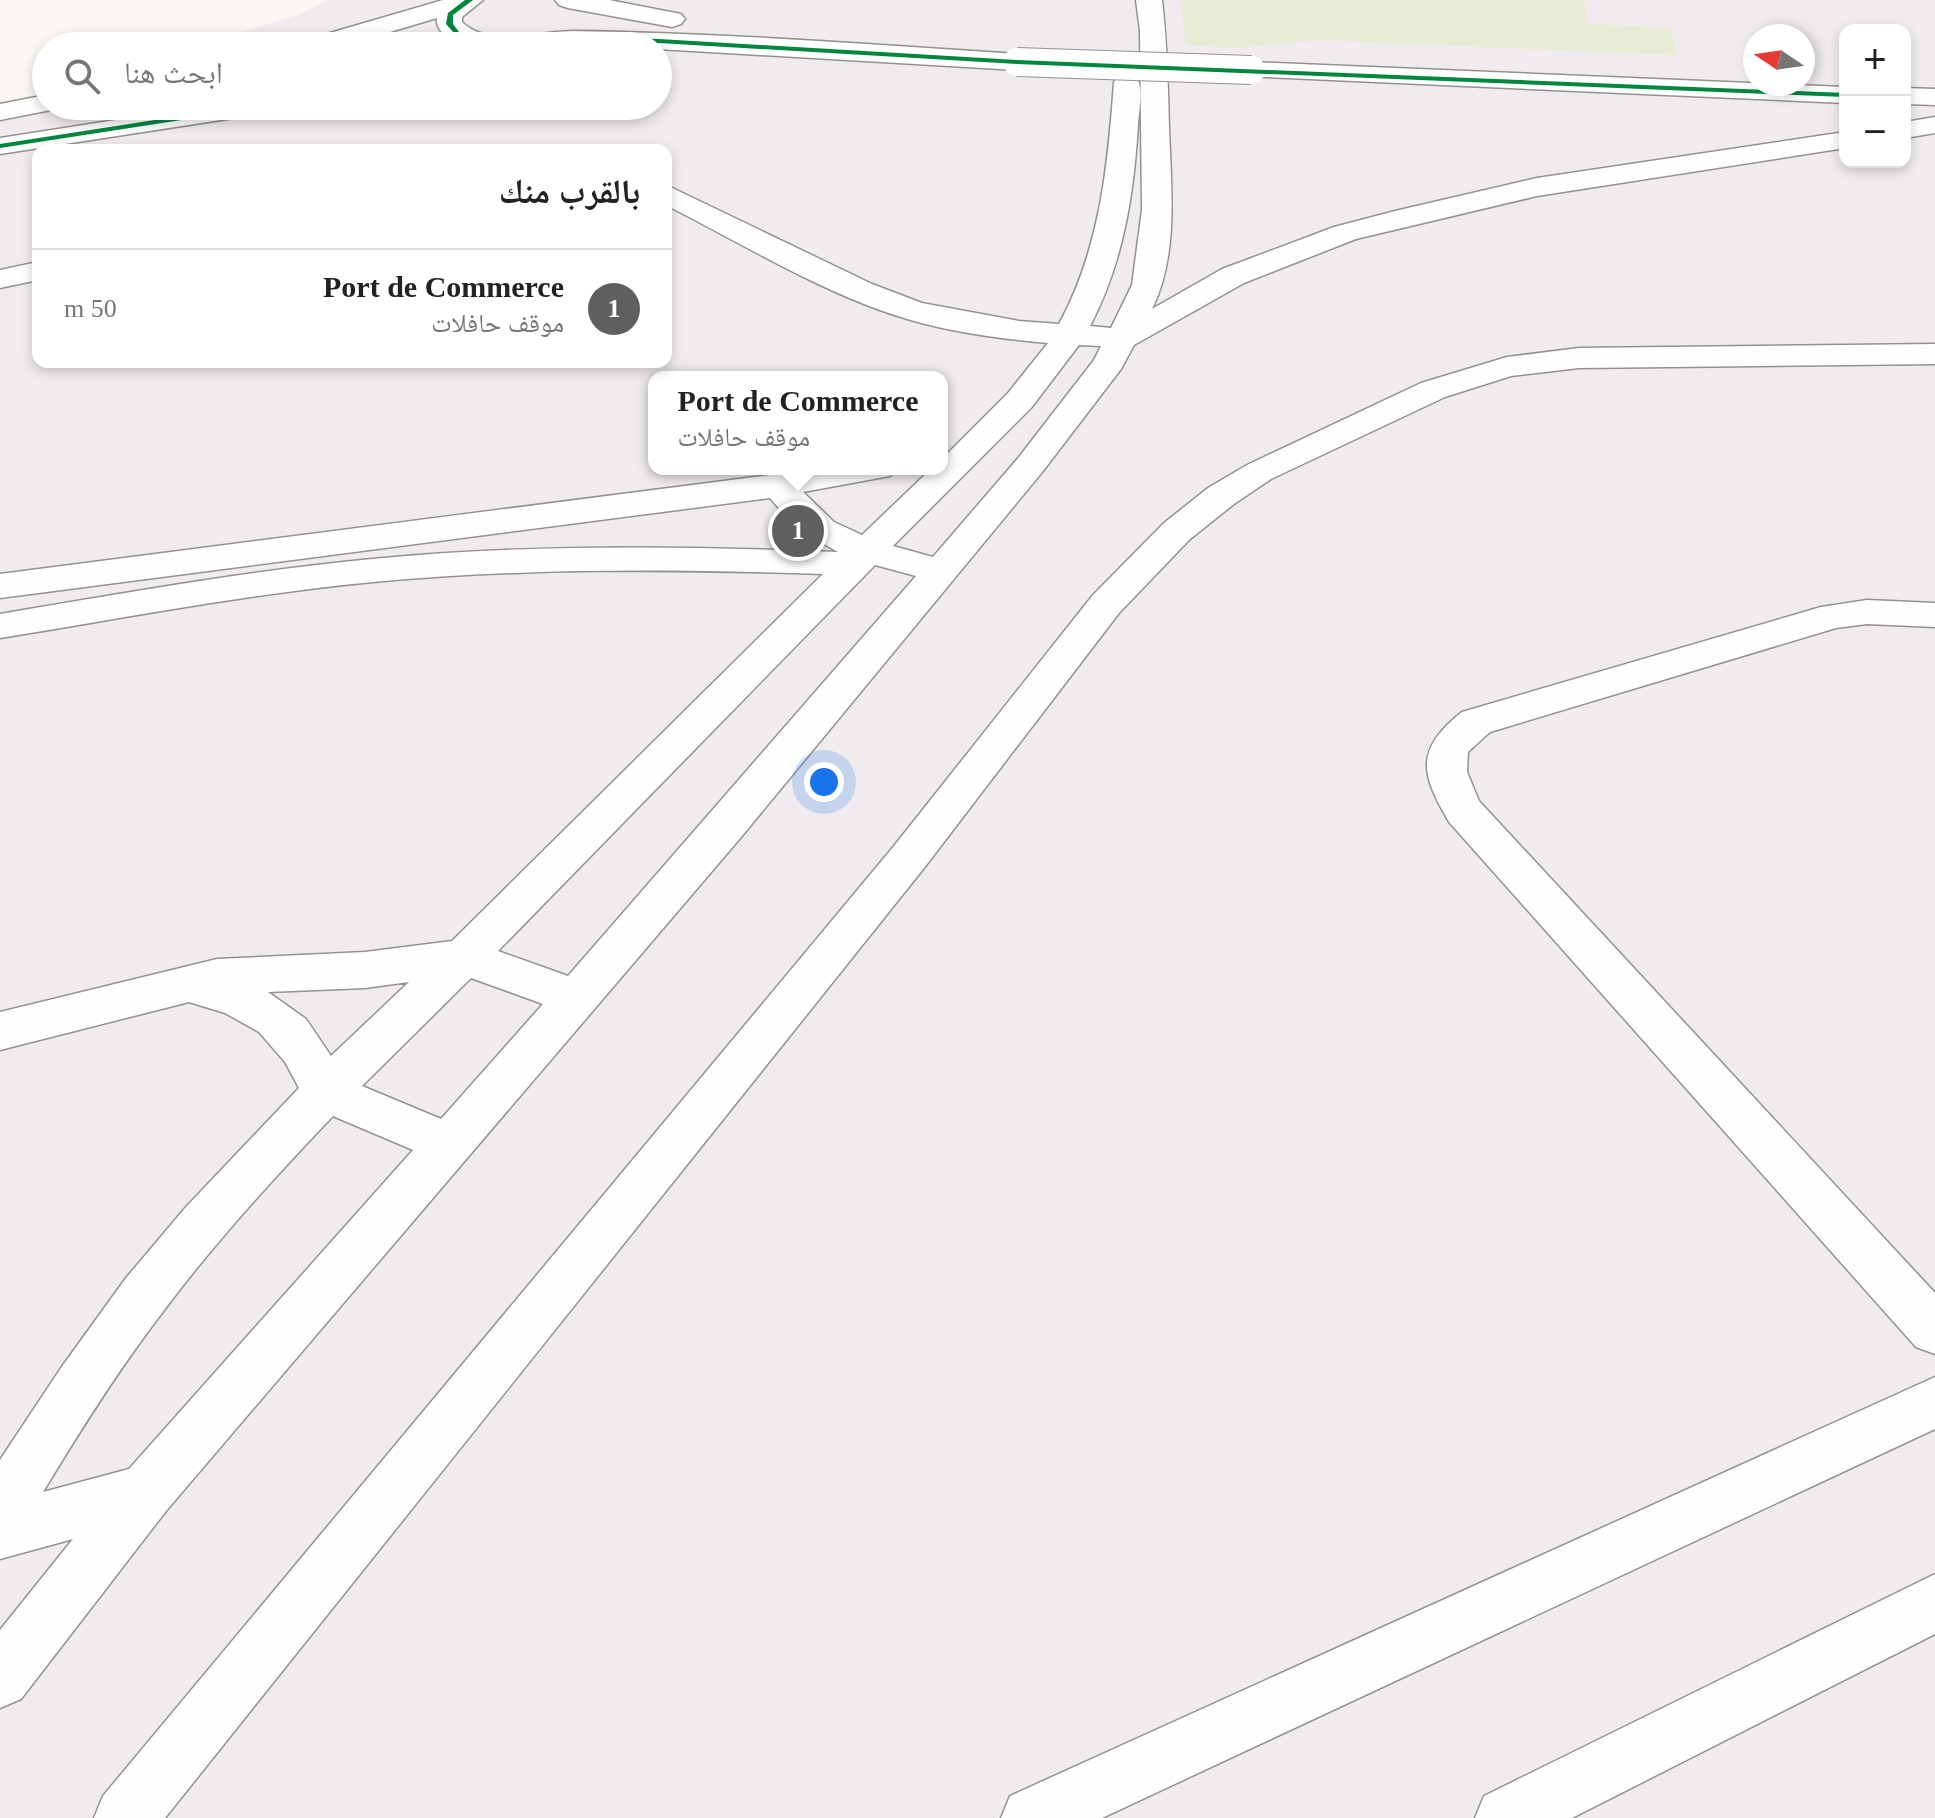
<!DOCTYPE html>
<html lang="ar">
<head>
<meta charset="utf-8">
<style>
	body { margin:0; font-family:"Times New Roman","Noto Naskh Arabic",serif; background:#f6f6f6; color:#222; direction:rtl }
	.controls { position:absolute; right:24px; top:24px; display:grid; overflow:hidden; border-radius:16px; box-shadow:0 4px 12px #0003 }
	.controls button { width:72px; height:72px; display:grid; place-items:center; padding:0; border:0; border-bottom:2px solid #e0e0e0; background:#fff; color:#222; font:40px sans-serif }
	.compass { position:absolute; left:1743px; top:24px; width:72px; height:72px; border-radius:50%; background:#fff; box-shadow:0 4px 12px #0003; rotate:283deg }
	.you { position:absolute; left:824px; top:782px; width:28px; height:28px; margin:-20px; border:6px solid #fff; border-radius:50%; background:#1a73e8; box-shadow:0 0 0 12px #1a73e833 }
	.badge { display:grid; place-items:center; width:52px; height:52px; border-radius:50%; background:#605f5d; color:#fff; font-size:26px; font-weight:700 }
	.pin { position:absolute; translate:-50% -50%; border:4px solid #fff; box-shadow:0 2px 8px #0006 }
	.popup { position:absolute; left:648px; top:371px; width:300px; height:104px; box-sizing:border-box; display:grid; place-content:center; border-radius:16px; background:#fff; filter:drop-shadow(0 2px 6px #0005); font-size:26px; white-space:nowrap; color:#767676 }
	.popup b { font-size:30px; color:#222 }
	.popup::after { content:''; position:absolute; left:50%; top:100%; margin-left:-16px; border:16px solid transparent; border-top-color:#fff }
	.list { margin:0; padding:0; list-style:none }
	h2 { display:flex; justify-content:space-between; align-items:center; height:104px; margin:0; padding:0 32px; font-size:34px }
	h2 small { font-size:26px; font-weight:400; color:#767676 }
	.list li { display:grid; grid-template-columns:52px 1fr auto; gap:24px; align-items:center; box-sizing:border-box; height:120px; padding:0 32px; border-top:2px solid #e0e0e0 }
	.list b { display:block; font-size:30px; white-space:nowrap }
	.list p { margin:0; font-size:26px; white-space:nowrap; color:#767676 }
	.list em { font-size:26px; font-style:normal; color:#767676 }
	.icon { flex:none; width:44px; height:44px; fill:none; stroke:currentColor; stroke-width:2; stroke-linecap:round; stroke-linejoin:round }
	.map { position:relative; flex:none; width:1935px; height:1818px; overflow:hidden; direction:ltr }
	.search { position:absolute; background:#fff; box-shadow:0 4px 12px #0003; left:32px; top:32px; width:640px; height:88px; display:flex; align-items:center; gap:20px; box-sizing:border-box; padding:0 28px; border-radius:44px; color:#767676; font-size:30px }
	.panel { position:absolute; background:#fff; box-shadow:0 4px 12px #0003; left:32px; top:144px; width:640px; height:224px; border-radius:16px; direction:rtl }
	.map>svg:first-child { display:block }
	.industrial { fill:#f0ebee; fill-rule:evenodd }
	.green { fill:#e7ecd4 }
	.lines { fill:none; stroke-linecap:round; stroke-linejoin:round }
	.minor-casing { stroke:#949290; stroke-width:3 }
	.minor { fill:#fefefd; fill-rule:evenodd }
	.minor-bridge-casing { stroke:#949290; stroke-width:30; stroke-linecap:butt }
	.minor-bridge { stroke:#fefefd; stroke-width:28 }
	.cycleway-casing { stroke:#fff; stroke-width:5 }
	.cycleway { fill:#00873e; fill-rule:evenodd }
</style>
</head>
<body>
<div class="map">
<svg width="1935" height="1818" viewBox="0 0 1935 1818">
	<rect width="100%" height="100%" fill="#faf6f2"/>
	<path class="industrial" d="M326 0H1935V1818H0V107L46 93V106H658V46H196L304 13ZM1845 30H1905V162H1845ZM1755 36H1803V84H1755ZM38 150H666V362H38ZM654 377H942V469H654Z"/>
	<polygon class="green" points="1180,0 1584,0 1588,24 1670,28 1677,55 1317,40 1237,48 1186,45"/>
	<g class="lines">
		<defs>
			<g id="minor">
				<path d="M443 0H483L462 17V22C488 48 540 31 573 31 722 33 869 44 1017 54L1026 56 1030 62 1026 68 1017 70 658 49V46H464C452 41 435 32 437 18L343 46H302L306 40Z"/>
				<polygon points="555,0 609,0 681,14 685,19 681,24 672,27 568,8 559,5"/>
				<path d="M1136 0H1162C1167 43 1168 85 1169 128 1171 188 1179 254 1152 309L1222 269 1334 227 1395 211 1537 178 1845 132V148L1537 196 1356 239 1244 283 1134 345 1121 369 1043 471 742 836 166 1511 21 1699 0 1708V1630L73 1539 0 1559V1460L61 1368 126 1278 186 1207 299 1088 285 1062 259 1032 225 1013 189 1002 0 1050V1012L217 959 365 952 452 941 823 574C673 569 523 568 373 582 248 594 124 618 0 638V614C124 593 247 571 372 559 526 544 683 546 838 552L796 528 770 498 0 598V574L816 469H895L890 476 803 492 834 522 862 535 931 469H942V459L1008 393 1048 343C1001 339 949 332 904 318 824 294 741 243 666 205V185L872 284 922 303 1019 321 1059 324C1100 249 1108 166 1114 82L1118 76H1136C1144 88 1139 110 1138 124 1134 195 1123 263 1090 326L1111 328 1132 285 1142 210 1140 31ZM1079 345 1101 346 1094 360 1019 457 933 557 893 546 1031 408ZM875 565 916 576 568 976 498 951ZM471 978 543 1004 441 1119 362 1086ZM409 982 331 1056 306 1019 268 992 365 988ZM333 1116 413 1150 129 1469 43 1492C81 1429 120 1367 165 1309 216 1241 274 1178 333 1116Z"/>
				<polygon points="1251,62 1845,87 1845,103 1242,76 1238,70 1242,64"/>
				<polygon points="1905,88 1935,89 1935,105 1905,104"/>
				<polygon points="46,95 46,106 58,106 56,109 0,120 0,104"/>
				<polygon points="206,106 274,106 270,112 260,114 0,154 0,138"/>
				<polygon points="1935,117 1935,133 1905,138 1905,122"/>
				<polygon points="38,262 38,280 0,288 0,270"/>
				<polygon points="1935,344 1935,364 1579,368 1511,376 1445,397 1271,479 1234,504 1190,539 1119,613 924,868 165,1818 94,1818 103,1796 894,846 1093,595 1164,523 1208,488 1247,465 1421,383 1507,357 1579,348"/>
				<path d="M1867 600 1935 603V627L1867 624 1836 628 1490 732 1468 752 1467 772 1479 801 1935 1293V1354L1916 1347 1449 822C1421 774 1414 750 1462 712L1821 607Z"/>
				<polygon points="1935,1377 1935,1429 1102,1818 1001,1818 1010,1796"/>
				<polygon points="1935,1574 1935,1634 1572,1818 1475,1818 1484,1796"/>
			</g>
		</defs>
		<use href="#minor" class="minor-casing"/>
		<use href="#minor" class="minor"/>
		<defs>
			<polyline id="minor-bridge" points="1017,62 1251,70"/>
		</defs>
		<use href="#minor-bridge" class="minor-bridge-casing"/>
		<use href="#minor-bridge" class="minor-bridge"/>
		<defs>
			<g id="cycleway">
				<polygon points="465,0 473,0 453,15 453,24 459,32 473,40 533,37 659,39 1017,60 1845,93 1845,97 1017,64 659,43 533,41 472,44 455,34 446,24 448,13"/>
				<polygon points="245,106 264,106 260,108 0,148 0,144"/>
			</g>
		</defs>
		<use href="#cycleway" class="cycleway-casing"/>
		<use href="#cycleway" class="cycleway"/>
	</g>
</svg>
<div class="controls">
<button>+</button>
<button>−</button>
</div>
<svg class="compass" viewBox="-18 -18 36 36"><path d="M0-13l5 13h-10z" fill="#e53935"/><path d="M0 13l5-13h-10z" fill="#767676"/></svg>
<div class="you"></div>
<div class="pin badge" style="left:798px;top:531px">1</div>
<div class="popup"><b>Port de Commerce</b>موقف حافلات</div>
<div class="search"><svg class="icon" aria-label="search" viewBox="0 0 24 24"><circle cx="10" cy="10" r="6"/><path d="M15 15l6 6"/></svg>ابحث هنا</div>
<section class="panel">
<h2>بالقرب منك<small></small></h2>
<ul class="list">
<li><span class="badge">1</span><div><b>Port de Commerce</b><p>موقف حافلات</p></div><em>50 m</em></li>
</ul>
</section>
</div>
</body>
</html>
